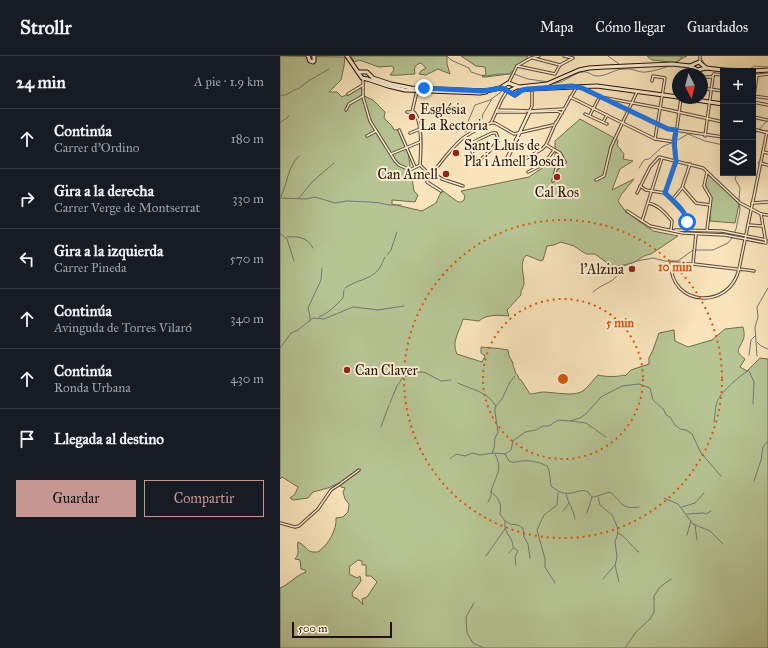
<!DOCTYPE html>
<html lang="es">
<head>
<meta charset="utf-8">
<style>
	body { margin:0; font-family:"IM FELL Great Primer",serif; background:#20242c; color:#f1f3f6 }
	.controls { position:absolute; right:12px; top:12px; display:grid; overflow:hidden; border-radius:0px; box-shadow:0 4px 16px #0002 }
	.controls button { width:36px; height:36px; display:grid; place-items:center; padding:0; border:0; border-bottom:1px solid #363941; background:#171b24; color:#f1f3f6; font:20px sans-serif }
	.compass { position:absolute; left:392px; top:12px; width:36px; height:36px; border-radius:50%; background:#171b24; box-shadow:0 4px 16px #0002; rotate:173deg }
	.scale { position:absolute; left:12px; bottom:10px; width:100px; box-sizing:border-box; padding-left:4px; border:2px solid #241106; border-top:0; font-size:11px; line-height:14px; white-space:nowrap; color:#241106; -webkit-text-stroke:3px #fbedd3; paint-order:stroke }
	.stop { position:absolute; width:12px; height:12px; margin:-9px; border:3px solid #1a73e8; border-radius:50%; background:#fff }
	.stop.end { background:#1a73e8; border-color:#fff; box-shadow:0 1px 4px #0008 }
	.list { margin:0; padding:0; list-style:none }
	h2 { display:flex; justify-content:space-between; align-items:center; height:52px; margin:0; padding:0 16px; font-size:17px }
	h2 small { font-size:13px; font-weight:400; color:#9ea1a6 }
	.list li { display:grid; grid-template-columns:26px 1fr auto; gap:12px; align-items:center; box-sizing:border-box; height:60px; padding:0 16px; border-top:1px solid #363941 }
	.list b { display:block; font-size:15px; white-space:nowrap }
	.list p { margin:0; font-size:13px; white-space:nowrap; color:#9ea1a6 }
	.list em { font-size:13px; font-style:normal; color:#9ea1a6 }
	.actions { display:flex; gap:8px; padding:12px 16px }
	.actions a { flex:1; padding:9px 0; border:1px solid #c59692; border-radius:0px; text-align:center; font-size:14px; color:#c59692 }
	.actions .main { background:#c59692; color:#111 }
	.icon { flex:none; width:22px; height:22px; fill:none; stroke:currentColor; stroke-width:2; stroke-linecap:round; stroke-linejoin:round }
	.map { position:relative; flex:none; width:488px; height:592px; overflow:hidden }
	header { display:flex; align-items:center; gap:24px; box-sizing:border-box; height:56px; padding:0 20px; background:#171b24; border-bottom:1px solid #363941 }
	header strong { font-size:19px }
	nav { display:flex; gap:22px; margin-inline-start:auto; font-size:14px }
	main { display:flex }
	aside { flex:1; background:#171b24 }
	.map>svg:first-child { display:block }
	.green { fill:#b7c595; stroke:#6e6b4e; fill-rule:evenodd }
	.lines { fill:none; stroke-linecap:round; stroke-linejoin:round }
	.stream { stroke:#717773; stroke-width:1 }
	.street-casing { stroke:#594633; stroke-width:3.5 }
	.secondary-casing { stroke:#241106; stroke-width:5 }
	.street { stroke:#fbedd3; stroke-width:1.5 }
	.secondary { stroke:#fbedd3; stroke-width:3 }
	.route { stroke:#1a73e8; stroke-width:5 }
	.ring { fill:none; stroke:#de550c; stroke-width:2; stroke-dasharray:2 4 }
	.poi-dot { fill:#8f2418; stroke:#fbedd3; stroke-width:1.5 }
	.labels { text-anchor:middle; stroke-width:4; stroke-linejoin:round; paint-order:stroke }
	.poi-label { font-size:14px; fill:#241106; stroke:#fbedd3; text-anchor:start }
	.centre { fill:#de550c; stroke:#fbedd3; stroke-width:2 }
	.ring-label { font-size:12px; text-anchor:middle; font-weight:bold; fill:#de550c; stroke:#fbedd3; stroke-width:4; stroke-linejoin:round; paint-order:stroke }
</style>
</head>
<body>
<header>
<strong>Strollr</strong>
<nav><a>Mapa</a><a>Cómo llegar</a><a>Guardados</a></nav>
</header>
<main>
<aside>
<h2>24 min<small>A pie · 1.9 km</small></h2>
<ul class="list">
<li><svg class="icon" aria-label="ahead" viewBox="0 0 24 24"><path d="M12 20V5M6 11l6-6 6 6"/></svg><div><b>Continúa</b><p>Carrer d'Ordino</p></div><em>180 m</em></li>
<li><svg class="icon" aria-label="right" viewBox="0 0 24 24"><path d="M7 20v-9h11M14 6l5 5-5 5"/></svg><div><b>Gira a la derecha</b><p>Carrer Verge de Montserrat</p></div><em>330 m</em></li>
<li><svg class="icon" aria-label="left" viewBox="0 0 24 24"><path d="M17 20v-9H6M10 6l-5 5 5 5"/></svg><div><b>Gira a la izquierda</b><p>Carrer Pineda</p></div><em>570 m</em></li>
<li><svg class="icon" aria-label="ahead" viewBox="0 0 24 24"><path d="M12 20V5M6 11l6-6 6 6"/></svg><div><b>Continúa</b><p>Avinguda de Torres Vilaró</p></div><em>340 m</em></li>
<li><svg class="icon" aria-label="ahead" viewBox="0 0 24 24"><path d="M12 20V5M6 11l6-6 6 6"/></svg><div><b>Continúa</b><p>Ronda Urbana</p></div><em>430 m</em></li>
<li><svg class="icon" aria-label="arrive" viewBox="0 0 24 24"><path d="M6 21V4h12l-3 4 3 4H6"/></svg><div><b>Llegada al destino</b></div></li>
</ul>
<div class="actions"><a class="main">Guardar</a><a>Compartir</a></div>
</aside>
<div class="map">
<svg width="488" height="592" viewBox="0 0 488 592">
	<rect width="100%" height="100%" fill="#f9e4bb"/>
	<filter id="stains"><feTurbulence type="fractalNoise" baseFrequency=".005" numOctaves="4"/><feColorMatrix values="0 0 0 0 .2 0 0 0 0 .09 0 0 0 0 .02 0 0 0 .5 -.17"/></filter>
	<radialGradient id="worn" r=".72"><stop offset=".6" stop-color="#630" stop-opacity="0"/><stop offset="1" stop-color="#630" stop-opacity=".3"/></radialGradient>
	<g class="green">
		<path d="M0 0 65 1 64 10 61 24 49 36H57L62 41 82 31V39L93 44 105 56 104 62 112 70 114 74H118L128 96 134 135 138 139 135 146 112 144V148L142 155 156 147 161 136 163 135 178 146H181L184 144 185 140 181 135 249 121 275 103V85L300 63 338 84 337 89 344 98 343 103 353 105 340 113 332 134 354 123 341 139 338 145 346 156 373 175 398 180 371 198C363 199 359 204 352 207 345 209 337 210 329 212L326 206 315 198H306L294 190 281 186 274 189 267 190 263 204 261 205 246 199C239 208 244 217 244 227 244 232 240 234 241 239L227 254 229 260C219 259 206 258 199 265L183 263C180 275 171 285 177 298L202 306 205 300 201 297V291C211 292 219 292 228 294L229 300 233 307V310L235 314V316L238 320 239 323 241 324 250 338C254 338 259 336 263 336 273 336 294 341 303 335 308 331 313 324 318 319 325 321 338 321 344 319L345 320 351 314 369 308V302L373 294 379 277 394 274 395 285 408 291 432 284 445 273 463 271C464 275 465 280 463 284 459 294 454 295 465 303L460 311 467 315 480 302 488 303V592H0V532C10 528 15 520 26 516L25 514 21 513 20 504 15 503C21 496 16 493 18 486 29 491 24 497 38 496 48 489 57 474 56 462L63 461 68 456 69 448 65 443 63 436 65 432 61 431 59 427 48 432 33 436 28 442 13 444 10 442 15 438 18 431 2 421 0 423ZM78 504 82 505V509H86V520H91L97 526 87 541 82 543 83 549 78 543 73 541 72 537 81 525 80 520 77 522 69 518 70 514 69 511Z"/>
		<path d="M71 0H167V8L170 18 158 13 146 19 139 18 141 15 146 12 141 7C134 9 134 12 135 18 126 18 119 20 110 19L114 14 113 11 111 10 99 11 79 4 74 6Z"/>
		<polygon points="181,0 248,0 244,6 229,18 206,21 202,21 206,18 205,11 196,10"/>
		<path d="M367 0H407C402 3 398 4 393 8L391 6 372 4Z"/>
		<polygon points="428,117 459,148 455,167 430,165 431,141 425,128"/>
	</g>
	<g class="lines">
		<g class="stream">
			<polyline points="167,0 171,4 189,12 191,16 200,19 206,20 219,18 234,18 248,23 269,26"/>
			<polyline points="328,0 339,8"/>
			<polyline points="421,2 426,10 430,11 466,13 470,13 474,10 488,11"/>
			<polyline points="394,8 400,4 402,0"/>
			<path d="M272 27C283 29 292 17 303 16 308 15 312 20 317 20 327 20 335 13 344 13 350 12 356 15 362 16 367 17 386 12 391 9"/>
			<polyline points="222,29 228,25 231,19"/>
			<polyline points="0,40 8,38 14,34 18,33 30,24 49,13"/>
			<polyline points="0,67 9,60"/>
			<polyline points="178,73 187,68 195,49 210,44 221,36 222,34"/>
			<polyline points="185,76 201,67 203,58 212,43"/>
			<polyline points="473,80 488,64"/>
			<polyline points="359,112 364,104 369,103 382,91 396,85 408,78 425,85 443,89"/>
			<path d="M1 141C7 128 8 110 19 100"/>
			<polyline points="0,142 26,143 35,141 55,147 67,145 89,146"/>
			<polyline points="19,142 32,126 54,107"/>
			<polyline points="90,146 100,147 109,149 121,149"/>
			<polyline points="0,177 7,183 14,205"/>
			<path d="M7 181C18 180 27 181 33 192"/>
			<polyline points="107,199 111,194 117,176"/>
			<path d="M65 232C75 224 91 224 99 213 102 209 103 204 105 201"/>
			<path d="M313 236C325 225 335 229 341 211L357 205 373 202 385 205H398L413 194H433L448 187 452 182 456 173 460 154 459 142 460 132 455 123 457 117"/>
			<polyline points="74,251 98,254 124,250"/>
			<path d="M39 261C49 257 56 249 63 242L64 234"/>
			<polyline points="30,265 30,260 28,252 41,224 42,212"/>
			<polyline points="477,286 481,290 488,293"/>
			<polyline points="0,292 11,277 18,274 33,262 44,263 73,251"/>
			<polyline points="469,299 471,284 475,280"/>
			<polyline points="477,300 475,271 478,261 477,251 488,232"/>
			<polyline points="469,315 474,326 473,348"/>
			<path d="M178 327C192 334 207 335 216 350"/>
			<polyline points="110,347 117,330 123,321 137,316 142,316 146,317 161,325 171,324"/>
			<polyline points="291,365 306,367 326,381"/>
			<path d="M434 366C435 360 435 352 437 346 439 338 460 319 468 315"/>
			<polyline points="101,371 109,349"/>
			<polyline points="212,397 214,392 215,382 218,376 215,356 215,351 222,343 230,326 235,320"/>
			<path d="M215 398C224 416 215 418 211 436 219 442 222 448 220 458L225 465V473L232 485 233 491 238 495 235 501 236 509"/>
			<polyline points="225,398 231,394 233,385 245,376 256,374 263,370 269,370 278,364 290,365 300,362 306,358 321,341 342,330 359,328 370,332 373,344 384,354 386,359 390,361 395,369 400,373 406,374 412,378 421,397 441,420"/>
			<path d="M170 403 176 398 185 400 192 397 200 399 214 397 225 398 229 405C234 407 236 406 242 405 250 404 259 406 267 410L269 414 271 430C289 446 299 430 308 436 309 437 310 439 312 441H314L330 436C342 445 340 454 359 451"/>
			<polyline points="474,425 481,404 483,391 488,385"/>
			<path d="M286 438C288 447 294 454 295 463"/>
			<polyline points="318,441 320,449 332,459 337,470 338,477 335,486 337,501 335,509 339,526"/>
			<polyline points="384,442 398,448 413,468 430,475 443,488"/>
			<polyline points="208,446 211,440 211,436"/>
			<polyline points="402,451 415,447 424,437"/>
			<polyline points="283,455 289,447"/>
			<polyline points="307,457 312,441"/>
			<polyline points="407,458 424,457 426,458 431,455"/>
			<polyline points="225,465 230,468 238,469 243,472 244,481 248,488 250,502"/>
			<polyline points="415,469 417,484"/>
			<path d="M338 477C347 481 351 491 359 496"/>
			<polyline points="407,479 411,465"/>
			<polyline points="229,497 233,492"/>
			<polyline points="206,500 225,473"/>
			<polyline points="323,523 335,509"/>
			<polyline points="275,527 265,511 265,503 257,474 264,459 277,449 278,437"/>
			<polyline points="194,547 186,561 187,577 193,587 204,592"/>
			<polyline points="345,592 356,576 370,563 374,556 374,540 380,531 391,523"/>
		</g>
		<defs>
			<g id="street">
				<polyline points="253,2 280,9"/>
				<polyline points="420,6 420,0"/>
				<polyline points="237,10 275,18 280,9 293,2 284,0"/>
				<polyline points="473,20 488,18"/>
				<polyline points="422,21 432,21 434,18 443,19"/>
				<polyline points="83,23 83,41 90,65 115,105 119,109 130,114 140,109"/>
				<polyline points="372,25 373,20 385,22 375,83"/>
				<polyline points="229,26 237,10 251,2 259,0"/>
				<polyline points="302,32 388,73 443,81"/>
				<polyline points="422,32 443,35"/>
				<path d="M137 35 132 56H134C143 66 141 95 140 109L151 120"/>
				<polyline points="252,36 252,50 224,108 234,109 240,106 262,93 266,89 276,66"/>
				<polyline points="68,38 83,29"/>
				<polyline points="473,40 488,42"/>
				<polyline points="290,41 375,83 395,86"/>
				<polyline points="326,42 380,52 443,66"/>
				<polyline points="473,46 477,19"/>
				<polyline points="473,46 488,49"/>
				<polyline points="66,54 69,48 83,40"/>
				<polyline points="217,54 250,55 284,53"/>
				<polyline points="127,56 132,56"/>
				<polyline points="216,56 246,56"/>
				<polyline points="250,56 277,55 282,57"/>
				<polyline points="305,58 327,68"/>
				<polyline points="310,59 320,40"/>
				<polyline points="473,61 487,64"/>
				<polyline points="323,66 327,59"/>
				<polyline points="211,67 215,67 234,78 273,69"/>
				<polyline points="211,67 222,43 227,35"/>
				<polyline points="276,67 296,32"/>
				<polyline points="473,73 488,77"/>
				<polyline points="119,74 135,111"/>
				<polyline points="130,77 140,73"/>
				<polyline points="87,80 96,75"/>
				<polyline points="425,80 433,21"/>
				<polyline points="185,81 197,106 205,100 218,85 218,82 216,77 212,77 189,88"/>
				<polyline points="266,89 280,97 285,106 276,113 273,125"/>
				<polyline points="233,92 246,90"/>
				<polyline points="483,96 488,97"/>
				<polyline points="111,98 140,86"/>
				<polyline points="480,107 488,109"/>
				<polyline points="225,108 250,56"/>
				<polyline points="248,116 264,108 274,94"/>
				<polyline points="427,116 424,130 431,142 427,174"/>
				<polyline points="153,117 162,123 183,130"/>
				<polyline points="316,124 324,120 331,91 357,36"/>
				<polyline points="360,130 366,134 385,137 404,157 407,164 405,174"/>
				<polyline points="403,132 416,147 430,149"/>
				<path d="M161 135 147 126C154 114 175 87 186 80 192 76 205 69 211 67"/>
				<polyline points="357,137 370,111 379,101 423,112 460,147 481,158 488,159"/>
				<polyline points="385,137 396,105 395,86 401,42"/>
				<polyline points="392,144 402,132 410,108"/>
				<path d="M368 147C379 149 385 157 392 165L391 174"/>
				<polyline points="472,147 488,146"/>
				<polyline points="347,155 370,170 403,177 445,179 486,187 481,158"/>
				<polyline points="362,165 382,102"/>
				<polyline points="468,169 483,170"/>
				<polyline points="395,174 442,175 486,184"/>
				<polyline points="413,208 416,178"/>
				<path d="M474 215C468 214 462 213 456 213L413 208 391 207C390 251 450 254 459 213L487 76"/>
				<polyline points="0,467 15,471 19,470 38,453 51,434 60,428 79,414"/>
			</g>
			<g id="secondary">
				<polyline points="28,0 30,5 33,6 34,5 34,0"/>
				<polyline points="67,0 82,22 87,23"/>
				<polyline points="410,10 419,6 426,12"/>
				<polyline points="473,15 488,14"/>
				<polyline points="78,16 87,16 93,22 111,28 131,32 206,35 220,32 228,27 239,31 267,28 299,14 309,12 325,11 392,8 410,10 418,14 426,12 451,15"/>
				<polyline points="87,23 108,30 125,34 200,37 206,36"/>
				<polyline points="221,32 229,35 237,31"/>
				<polyline points="228,35 235,39 242,34 248,33 317,30 398,41"/>
				<polyline points="402,42 443,48"/>
			</g>
		</defs>
		<use href="#street" class="street-casing"/>
		<use href="#secondary" class="secondary-casing"/>
		<use href="#street" class="street"/>
		<use href="#secondary" class="secondary"/>
	</g>
	<g class="lines">
		<path class="route" d="M144 32 202 35 222 32 235 39 242 34 248 33 292 30 302 32 388 73 396 74 394 86 396 105 385 137C393 145 406 154 407 166"/>
	</g>
	<g class="ring">
		<circle cx="283" cy="323" r="80"/>
		<circle cx="283" cy="323" r="159"/>
	</g>
	<g class="poi-dot">
		<circle cx="132" cy="61" r="4"/>
		<circle cx="176" cy="97" r="4"/>
		<circle cx="166" cy="118" r="4"/>
		<circle cx="277" cy="121" r="4"/>
		<circle cx="352" cy="213" r="4"/>
		<circle cx="67" cy="314" r="4"/>
	</g>
	<g class="labels">
		<g class="poi-label">
			<text x="140" y="58">Església<tspan x="140" dy="16">La Rectoria</tspan></text>
			<text x="184" y="94">Sant Lluís de<tspan x="184" dy="16">Pla i Amell Bosch</tspan></text>
			<text x="158" y="123" text-anchor="end">Can Amell</text>
			<text x="277" y="141" text-anchor="middle">Cal Ros</text>
			<text x="344" y="218" text-anchor="end">l'Alzina</text>
			<text x="75" y="319">Can Claver</text>
		</g>
	</g>
	<circle cx="283" cy="323" r="6" class="centre"/>
	<g class="ring-label">
		<text x="395" y="215">10 min</text>
		<text x="340" y="271">5 min</text>
	</g>
	<rect width="100%" height="100%" filter="url(#stains)"/>
	<rect width="100%" height="100%" fill="url(#worn)"/>
</svg>
<div class="controls">
<button>+</button>
<button>−</button>
<button><svg class="icon" aria-label="layers" viewBox="0 0 24 24"><path d="M12 4l9 5-9 5-9-5zM3 14l9 5 9-5"/></svg></button>
</div>
<svg class="compass" viewBox="-18 -18 36 36"><path d="M0-13l5 13h-10z" fill="#e53935"/><path d="M0 13l5-13h-10z" fill="#9ea1a6"/></svg>
<div class="scale">500 m</div>
<div class="stop" style="left:407px;top:166px"></div>
<div class="stop end" style="left:144px;top:32px"></div>
</div>
</main>
</body>
</html>
